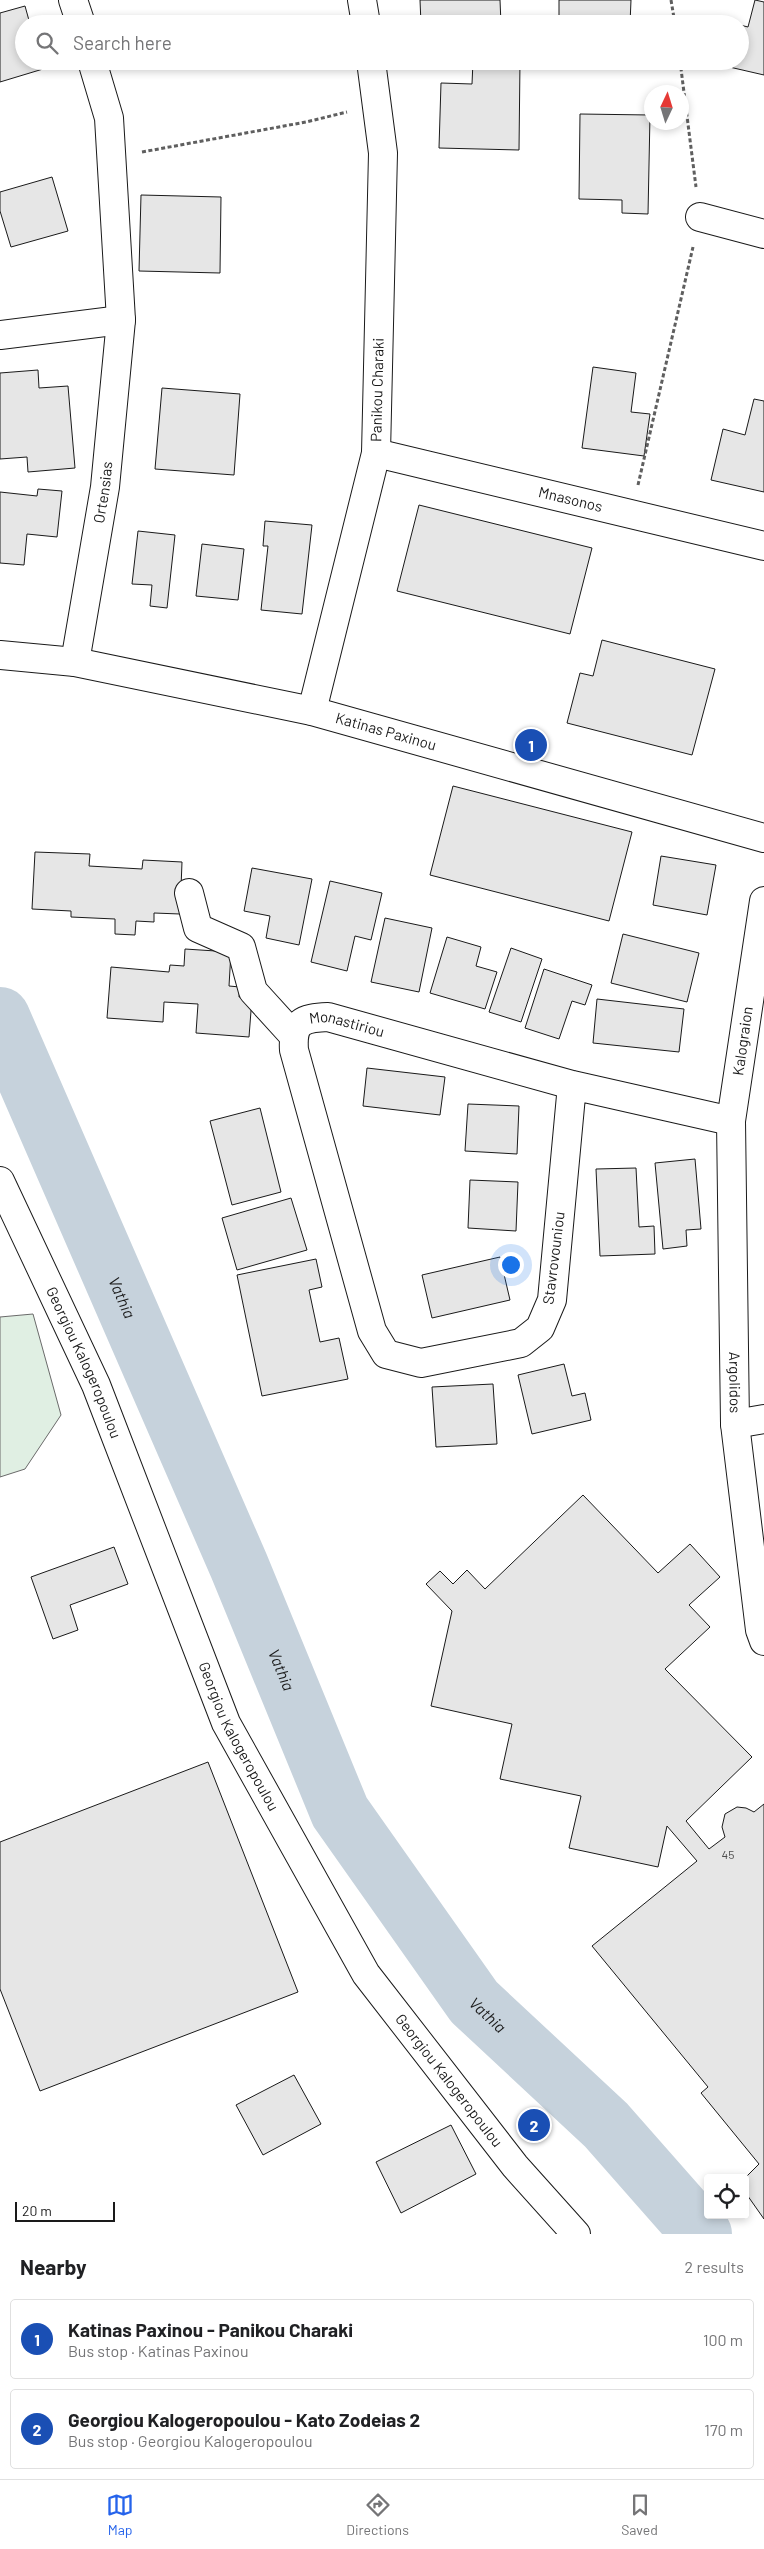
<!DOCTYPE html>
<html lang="en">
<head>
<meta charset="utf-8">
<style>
	body { margin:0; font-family:Barlow,sans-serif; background:#f6f6f6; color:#202124 }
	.controls { position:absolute; right:15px; bottom:15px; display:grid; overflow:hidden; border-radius:5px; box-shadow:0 2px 8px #0003 }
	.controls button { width:45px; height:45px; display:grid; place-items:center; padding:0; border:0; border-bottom:1px solid #e0e0e0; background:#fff; color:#202124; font:25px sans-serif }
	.compass { position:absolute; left:644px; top:85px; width:45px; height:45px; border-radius:50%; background:#fff; box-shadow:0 2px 8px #0003; rotate:4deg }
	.scale { position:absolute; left:15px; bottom:12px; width:100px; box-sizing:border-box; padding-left:5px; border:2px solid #1a1a1a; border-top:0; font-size:14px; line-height:18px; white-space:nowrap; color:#1a1a1a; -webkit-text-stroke:4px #fff; paint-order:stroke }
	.you { position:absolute; left:510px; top:1264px; width:18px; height:18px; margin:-12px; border:4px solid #fff; border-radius:50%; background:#1a73e8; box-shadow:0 0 0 8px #1a73e833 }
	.badge { display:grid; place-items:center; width:32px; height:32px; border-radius:50%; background:#2563eb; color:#fff; font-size:16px; font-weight:700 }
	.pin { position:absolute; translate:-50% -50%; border:2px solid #fff; box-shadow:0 1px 5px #0006 }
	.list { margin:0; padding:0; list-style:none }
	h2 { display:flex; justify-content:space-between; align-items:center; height:65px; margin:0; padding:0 20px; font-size:21px }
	h2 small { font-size:16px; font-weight:400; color:#757577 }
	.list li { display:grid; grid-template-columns:32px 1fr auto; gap:15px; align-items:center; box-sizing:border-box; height:80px; margin:0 10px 10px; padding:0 10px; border:1px solid #e0e0e0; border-radius:5px }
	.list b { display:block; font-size:19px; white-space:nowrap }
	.list p { margin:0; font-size:16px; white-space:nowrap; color:#757577 }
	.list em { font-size:16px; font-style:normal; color:#757577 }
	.icon { flex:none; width:28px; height:28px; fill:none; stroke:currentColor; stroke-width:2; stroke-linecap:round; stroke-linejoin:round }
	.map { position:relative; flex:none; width:764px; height:2234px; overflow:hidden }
	.search { position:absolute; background:#fff; box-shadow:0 2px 8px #0003; left:15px; right:15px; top:15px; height:55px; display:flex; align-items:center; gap:12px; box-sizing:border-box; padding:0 18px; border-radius:28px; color:#757577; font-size:19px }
	.sheet { height:245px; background:#fff }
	nav { display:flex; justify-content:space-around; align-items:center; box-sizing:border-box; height:70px; border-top:1px solid #e0e0e0; background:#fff; font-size:14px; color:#757577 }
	nav a { display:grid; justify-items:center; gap:2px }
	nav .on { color:#2563eb }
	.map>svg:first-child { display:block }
	.green { fill:#e0efe3; stroke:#6a6a6a }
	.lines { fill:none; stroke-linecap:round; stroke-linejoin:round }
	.river { stroke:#c6d2dc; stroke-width:60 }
	.building { fill:#e6e6e6; stroke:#1a1a1a }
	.minor-casing { stroke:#1a1a1a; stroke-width:30 }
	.path { stroke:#5f5f5f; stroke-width:3; stroke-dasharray:4 2.5; stroke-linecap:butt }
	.minor { stroke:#fff; stroke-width:28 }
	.labels { text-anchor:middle; stroke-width:4; stroke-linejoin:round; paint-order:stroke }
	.number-label { font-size:12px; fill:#4d4d4d }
	.street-label { font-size:15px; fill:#1a1a1a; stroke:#fff }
	.water-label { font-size:16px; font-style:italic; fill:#1a1a1a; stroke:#fff }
</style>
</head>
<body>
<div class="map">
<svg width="764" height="2234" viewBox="0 0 764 2234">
	<rect width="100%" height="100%" fill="#fff"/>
	<polygon class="green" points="33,1314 61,1415 25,1469 0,1477 0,1317"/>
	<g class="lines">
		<path class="river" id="s1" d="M0 1017 239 1566 340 1812 474 2002 606 2125 702 2234"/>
	</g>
	<g class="building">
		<polygon points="420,0 500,0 501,24 421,24"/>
		<polygon points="559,0 631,0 630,24 559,24"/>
		<polygon points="755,0 764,2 764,75 725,66 726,61 740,61 740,25 748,27"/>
		<polygon points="25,6 30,24 24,24 24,61 41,61 43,69 0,82 0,13"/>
		<polygon points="473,61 520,61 519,150 439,148 441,83 472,84"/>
		<polygon points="558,61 630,61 630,64 558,63"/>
		<polygon points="580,114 650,115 648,214 622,213 622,200 579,199"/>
		<polygon points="52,177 68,231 11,247 0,211 0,192"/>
		<polygon points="141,195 221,197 220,273 139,271"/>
		<polygon points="593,367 636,373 631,412 650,414 644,456 582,448"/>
		<polygon points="38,370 39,388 68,386 75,468 28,472 27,457 0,459 0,373"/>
		<polygon points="162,388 240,394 234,475 155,469"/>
		<polygon points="754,399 764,401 764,492 711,480 723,429 745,435"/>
		<polygon points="38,489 62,491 57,537 27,534 24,565 0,563 0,492 37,496"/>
		<polygon points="419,505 592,548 570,634 397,591"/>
		<polygon points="265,521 312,525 302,614 261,610 268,546 263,546"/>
		<polygon points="138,531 175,535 167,608 150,606 152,585 132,584"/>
		<polygon points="202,544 244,549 238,600 196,596"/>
		<polygon points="602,640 715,669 692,755 567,723 580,673 593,676"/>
		<polygon points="453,786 632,832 609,921 430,875"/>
		<polygon points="35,852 90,854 89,866 142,869 143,860 182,862 180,914 154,913 154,922 136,921 135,935 115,934 115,919 71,917 71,911 32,909"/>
		<polygon points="661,856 716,865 707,915 653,905"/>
		<polygon points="252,868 312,879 299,945 266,938 270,916 244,911"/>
		<polygon points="330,881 382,893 371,940 355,936 347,971 311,962"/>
		<polygon points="385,918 432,928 419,992 371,982"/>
		<polygon points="623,934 699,953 687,1002 611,983"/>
		<polygon points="447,937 481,947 476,966 497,972 485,1009 430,993"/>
		<polygon points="511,948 542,959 521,1022 489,1012"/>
		<polygon points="185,949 231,952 229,986 240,987 239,997 252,998 249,1037 196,1033 198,1004 164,1002 163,1022 107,1018 111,967 169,972 170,965 184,966"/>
		<polygon points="544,969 592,985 585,1005 572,1001 559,1039 525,1028"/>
		<polygon points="597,999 684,1009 679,1052 593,1043"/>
		<polygon points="367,1068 445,1077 440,1115 363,1106"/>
		<polygon points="468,1104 519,1106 517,1154 465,1151"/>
		<polygon points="260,1108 281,1192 232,1205 210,1121"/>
		<polygon points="695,1159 701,1229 686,1230 687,1246 663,1249 655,1163"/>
		<polygon points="636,1168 639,1227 654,1226 655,1254 600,1256 596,1169"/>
		<polygon points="470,1180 518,1182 516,1231 468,1228"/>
		<polygon points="291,1198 307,1250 237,1270 222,1218"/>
		<polygon points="500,1257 510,1300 432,1318 422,1275"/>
		<polygon points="316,1259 322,1287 309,1290 320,1342 339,1338 348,1379 262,1396 237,1275"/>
		<polygon points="564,1364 572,1396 585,1393 591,1420 532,1434 518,1375"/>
		<polygon points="493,1384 497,1444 436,1447 432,1387"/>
		<polygon points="583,1495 658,1573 690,1544 720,1577 689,1605 710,1627 665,1669 752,1757 686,1821 709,1849 725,1837 722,1827 725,1814 737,1807 746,1808 754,1812 764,1804 764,2219 745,2192 745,2178 759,2164 701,2093 708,2087 592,1946 697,1861 667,1826 658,1867 569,1848 581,1796 500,1779 512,1724 431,1706 452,1611 426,1584 440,1571 453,1584 467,1570 485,1589"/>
		<polygon points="114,1547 128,1584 70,1605 78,1630 53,1639 31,1577"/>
		<polygon points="208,1762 298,1992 40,2091 0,1989 0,1842"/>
		<polygon points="294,2075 321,2124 263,2155 236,2105"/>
		<polygon points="451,2125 476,2174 401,2213 376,2162"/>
	</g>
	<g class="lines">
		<defs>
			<g id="minor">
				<polyline points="73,0 81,24"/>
				<polyline points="362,0 366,24"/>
				<polyline points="700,217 764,234"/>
				<polyline points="0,335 121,320"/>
				<path id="s2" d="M376 453 764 546"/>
				<path id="s3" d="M0 655 75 662 312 711 764 838"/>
				<path id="s4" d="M75 662 105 487 121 320 109 118 92 61"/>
				<path id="s5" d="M312 711 376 453 383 153 371 61"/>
				<polyline points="189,893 198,928 241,947 253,991 293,1035"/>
				<path id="s6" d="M764 901 731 1121 735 1424 760 1630 764 1641"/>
				<path id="s7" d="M572 1085 552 1300 540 1328 521 1343 421 1363 386 1354 372 1331 294 1050C292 1022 302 1018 328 1017L572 1085 731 1121"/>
				<path id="s8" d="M0 1181 96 1385 226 1723 366 1974 515 2166 576 2234"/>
				<polyline points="735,1424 764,1419"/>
			</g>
		</defs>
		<use href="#minor" class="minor-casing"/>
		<g class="path">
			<polyline points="671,0 675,24"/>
			<polyline points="680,61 696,187"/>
			<polyline points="142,152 306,122 347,112"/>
			<polyline points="638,485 693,247"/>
		</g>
		<use href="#minor" class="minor"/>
	</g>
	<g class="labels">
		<g class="number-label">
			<text x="728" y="1859">45</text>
		</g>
		<g class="street-label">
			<text dy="5" stroke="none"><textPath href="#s5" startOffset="329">Panikou Charaki</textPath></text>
			<text dy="5" stroke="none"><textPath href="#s4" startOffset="172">Ortensias</textPath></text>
			<text dy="5" stroke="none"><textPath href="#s2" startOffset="200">Mnasonos</textPath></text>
			<text dy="5" stroke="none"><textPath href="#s3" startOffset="394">Katinas Paxinou</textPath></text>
			<text dy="5" stroke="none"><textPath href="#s7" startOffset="804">Monastiriou</textPath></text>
			<text transform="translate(743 1041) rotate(-82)" y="5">Kalograion</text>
			<text transform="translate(554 1258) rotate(-83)" y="5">Stavrovouniou</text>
			<text dy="5" stroke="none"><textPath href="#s8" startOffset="200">Georgiou Kalogeropoulou</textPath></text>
			<text dy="5" stroke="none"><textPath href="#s6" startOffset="484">Argolidos</textPath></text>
			<text dy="5" stroke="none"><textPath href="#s8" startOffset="605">Georgiou Kalogeropoulou</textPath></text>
			<text dy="5" stroke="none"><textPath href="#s8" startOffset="1010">Georgiou Kalogeropoulou</textPath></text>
		</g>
		<g class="water-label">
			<text dy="6" stroke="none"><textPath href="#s1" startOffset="306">Vathia</textPath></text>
			<text dy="6" stroke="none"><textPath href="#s1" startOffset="711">Vathia</textPath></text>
			<text dy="6" stroke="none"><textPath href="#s1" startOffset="1116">Vathia</textPath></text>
		</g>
	</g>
</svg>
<div class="controls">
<button><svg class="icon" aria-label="locate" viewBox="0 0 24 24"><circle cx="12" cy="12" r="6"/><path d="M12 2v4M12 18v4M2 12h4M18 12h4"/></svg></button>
</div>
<svg class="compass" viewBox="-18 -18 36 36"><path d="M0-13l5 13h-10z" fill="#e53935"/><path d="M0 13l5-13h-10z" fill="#757577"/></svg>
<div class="scale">20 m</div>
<div class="you"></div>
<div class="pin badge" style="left:531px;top:745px;background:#1a4fb4">1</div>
<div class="pin badge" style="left:534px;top:2125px;background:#1a4fb4">2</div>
<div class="search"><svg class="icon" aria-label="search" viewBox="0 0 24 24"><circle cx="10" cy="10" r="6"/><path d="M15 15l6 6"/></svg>Search here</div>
</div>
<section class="sheet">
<h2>Nearby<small>2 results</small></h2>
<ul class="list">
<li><span class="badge" style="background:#1a4fb4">1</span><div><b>Katinas Paxinou - Panikou Charaki</b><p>Bus stop · Katinas Paxinou</p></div><em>100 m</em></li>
<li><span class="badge" style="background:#1a4fb4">2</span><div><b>Georgiou Kalogeropoulou - Kato Zodeias 2</b><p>Bus stop · Georgiou Kalogeropoulou</p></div><em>170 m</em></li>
</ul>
</section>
<nav>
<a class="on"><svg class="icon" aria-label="map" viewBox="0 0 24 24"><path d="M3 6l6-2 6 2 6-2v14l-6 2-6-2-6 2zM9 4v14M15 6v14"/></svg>Map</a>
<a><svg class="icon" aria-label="directions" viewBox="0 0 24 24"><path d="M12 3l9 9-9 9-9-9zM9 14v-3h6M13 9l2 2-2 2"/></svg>Directions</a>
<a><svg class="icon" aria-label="saved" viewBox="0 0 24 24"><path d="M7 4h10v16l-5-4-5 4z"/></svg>Saved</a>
</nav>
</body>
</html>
